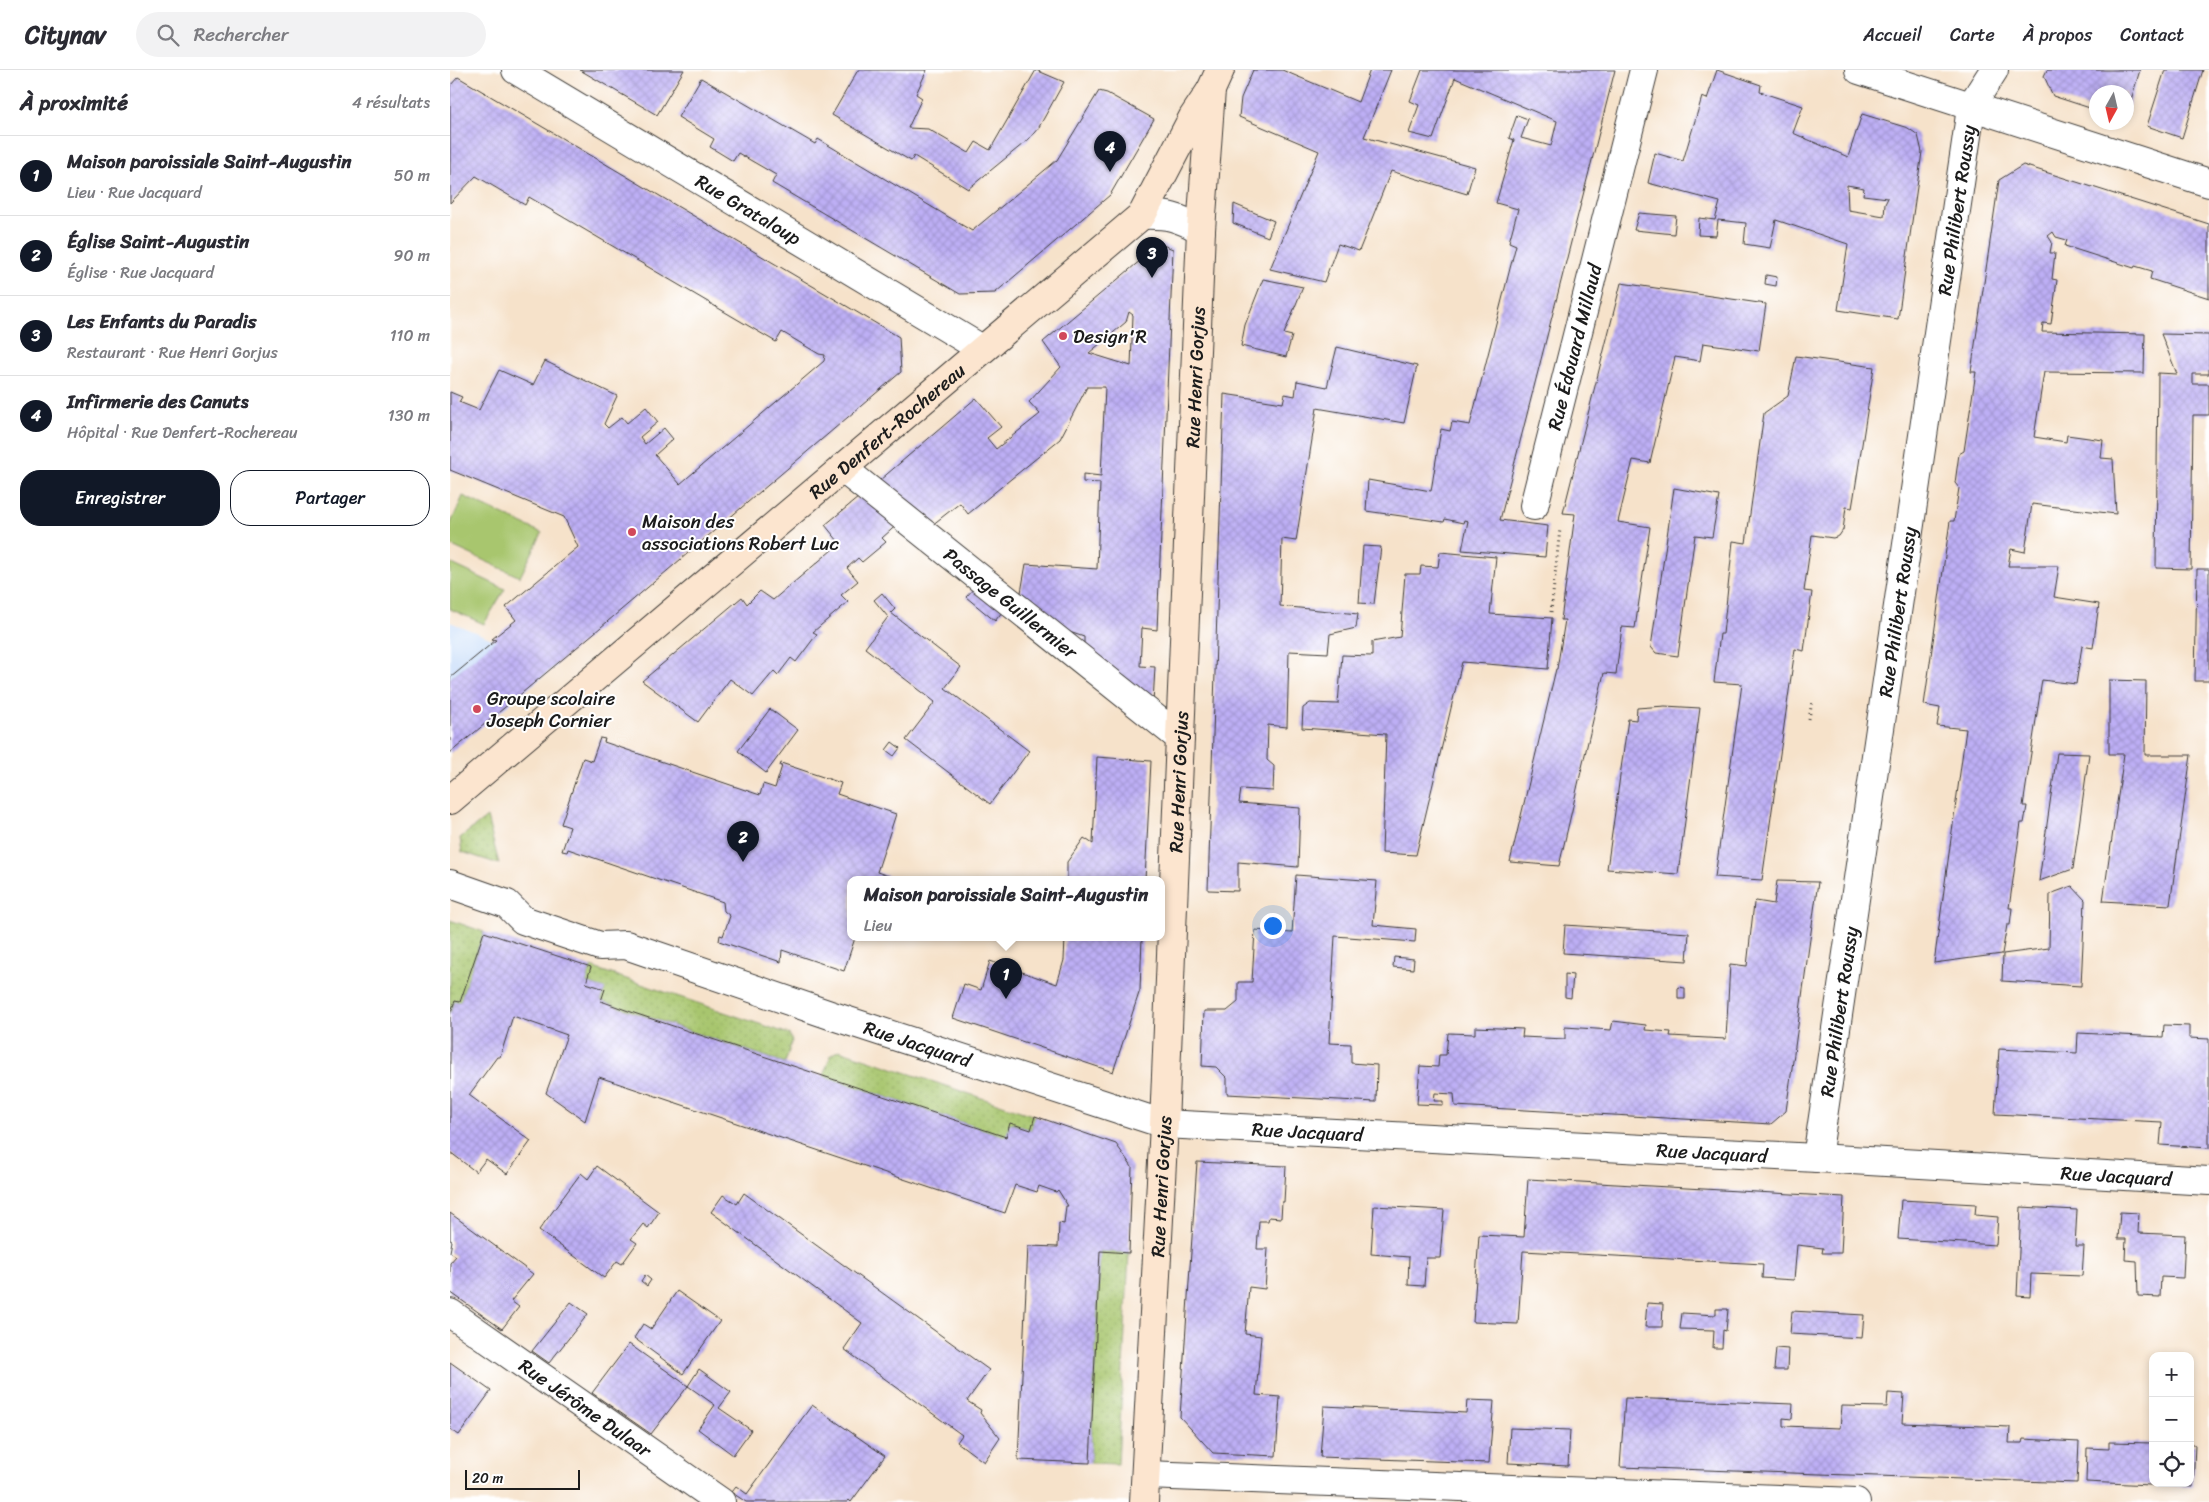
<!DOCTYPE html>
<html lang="fr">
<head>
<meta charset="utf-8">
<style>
	body { margin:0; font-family:Sriracha,sans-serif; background:#f2f2f3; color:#2b2b33 }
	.controls { position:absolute; right:15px; bottom:15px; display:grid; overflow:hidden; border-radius:10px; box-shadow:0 2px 8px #0003 }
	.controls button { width:45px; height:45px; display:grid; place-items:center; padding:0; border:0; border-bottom:1px solid #e1e1e2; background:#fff; color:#2b2b33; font:25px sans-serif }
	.compass { position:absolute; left:1639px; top:15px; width:45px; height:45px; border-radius:50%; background:#fff; box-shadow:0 2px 8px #0003; rotate:188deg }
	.scale { position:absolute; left:15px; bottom:12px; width:115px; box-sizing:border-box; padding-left:5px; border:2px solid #1c1c1c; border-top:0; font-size:14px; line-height:18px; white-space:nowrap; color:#1c1c1c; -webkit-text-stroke:4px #fff; paint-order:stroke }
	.you { position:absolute; left:822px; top:855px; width:18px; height:18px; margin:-12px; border:4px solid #fff; border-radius:50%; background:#1a73e8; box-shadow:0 0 0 8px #1a73e833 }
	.badge { display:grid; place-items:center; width:32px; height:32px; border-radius:50%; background:#111827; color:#fff; font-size:16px; font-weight:700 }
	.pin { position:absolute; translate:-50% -41px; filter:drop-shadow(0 1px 2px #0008) }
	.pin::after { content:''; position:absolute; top:26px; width:18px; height:15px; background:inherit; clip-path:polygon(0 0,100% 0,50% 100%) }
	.popup { position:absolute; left:397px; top:806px; width:318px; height:65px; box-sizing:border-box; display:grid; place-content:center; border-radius:10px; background:#fff; filter:drop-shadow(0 1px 4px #0005); font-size:16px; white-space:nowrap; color:#7c7c81 }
	.popup b { font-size:19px; color:#2b2b33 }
	.popup::after { content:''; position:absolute; left:50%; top:100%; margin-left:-10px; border:10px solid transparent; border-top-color:#fff }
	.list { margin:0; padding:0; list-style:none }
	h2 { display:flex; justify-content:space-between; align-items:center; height:65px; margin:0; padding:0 20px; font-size:21px }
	h2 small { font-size:16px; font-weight:400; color:#7c7c81 }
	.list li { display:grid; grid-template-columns:32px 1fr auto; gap:15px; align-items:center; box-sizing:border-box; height:80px; padding:0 20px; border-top:1px solid #e1e1e2 }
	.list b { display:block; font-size:19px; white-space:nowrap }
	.list p { margin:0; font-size:16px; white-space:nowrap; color:#7c7c81 }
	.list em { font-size:16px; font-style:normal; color:#7c7c81 }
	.actions { display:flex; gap:10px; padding:15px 20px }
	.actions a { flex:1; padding:11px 0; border:1px solid #111827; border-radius:20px; text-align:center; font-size:18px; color:#111827 }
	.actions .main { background:#111827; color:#fff }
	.icon { flex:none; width:28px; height:28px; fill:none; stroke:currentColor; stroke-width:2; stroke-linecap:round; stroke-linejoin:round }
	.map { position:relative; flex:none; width:1759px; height:1432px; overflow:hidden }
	header { display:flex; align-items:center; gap:30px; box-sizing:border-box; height:70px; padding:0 25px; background:#fff; border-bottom:1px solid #e1e1e2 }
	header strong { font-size:24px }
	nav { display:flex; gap:28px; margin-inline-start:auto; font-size:18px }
	.search { width:350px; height:45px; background:#f2f2f3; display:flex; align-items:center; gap:12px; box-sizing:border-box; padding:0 18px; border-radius:28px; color:#7c7c81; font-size:19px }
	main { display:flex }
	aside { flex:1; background:#fff }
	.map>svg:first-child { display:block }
	.built { fill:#c7ddf9 }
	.grass { fill:url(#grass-dots); stroke:#627145 }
	.pitch { fill:#a8c66e; stroke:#627145 }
	.building { fill:url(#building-cross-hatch); fill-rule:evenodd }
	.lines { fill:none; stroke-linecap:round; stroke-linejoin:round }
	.street-casing { stroke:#3d3a36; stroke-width:30 }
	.secondary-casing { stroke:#3d3a36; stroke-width:30 }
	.path { stroke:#3d3a36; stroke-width:3; stroke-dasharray:1 4; stroke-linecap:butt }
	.street { stroke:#fff; stroke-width:28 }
	.secondary { stroke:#fce5cf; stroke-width:28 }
	.poi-dot { fill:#d1495b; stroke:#fff; stroke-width:2 }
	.labels { text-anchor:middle; stroke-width:4; stroke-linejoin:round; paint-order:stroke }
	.street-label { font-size:19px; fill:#1c1c1c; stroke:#fff }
	.poi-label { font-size:19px; fill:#1c1c1c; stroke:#fff; text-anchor:start }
</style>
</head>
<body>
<header>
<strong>Citynav</strong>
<div class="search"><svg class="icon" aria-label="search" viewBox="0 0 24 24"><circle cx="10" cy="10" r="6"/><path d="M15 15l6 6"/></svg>Rechercher</div>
<nav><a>Accueil</a><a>Carte</a><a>À propos</a><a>Contact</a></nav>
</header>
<main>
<aside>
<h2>À proximité<small>4 résultats</small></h2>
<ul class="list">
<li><span class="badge">1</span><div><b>Maison paroissiale Saint-Augustin</b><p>Lieu · Rue Jacquard</p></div><em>50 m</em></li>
<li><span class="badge">2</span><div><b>Église Saint-Augustin</b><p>Église · Rue Jacquard</p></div><em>90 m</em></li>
<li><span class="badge">3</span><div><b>Les Enfants du Paradis</b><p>Restaurant · Rue Henri Gorjus</p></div><em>110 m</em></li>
<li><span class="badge">4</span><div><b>Infirmerie des Canuts</b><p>Hôpital · Rue Denfert-Rochereau</p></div><em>130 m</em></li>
</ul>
<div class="actions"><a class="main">Enregistrer</a><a>Partager</a></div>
</aside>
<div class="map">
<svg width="1759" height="1432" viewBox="0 0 1759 1432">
	<defs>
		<pattern id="grass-dots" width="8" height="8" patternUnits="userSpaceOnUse" patternTransform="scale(1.25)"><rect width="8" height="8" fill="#a8c66e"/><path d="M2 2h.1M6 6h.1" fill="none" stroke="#90aa5f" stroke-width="1.8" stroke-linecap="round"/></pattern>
		<pattern id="building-cross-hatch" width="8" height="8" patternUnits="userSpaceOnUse" patternTransform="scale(1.25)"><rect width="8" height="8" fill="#bdaff5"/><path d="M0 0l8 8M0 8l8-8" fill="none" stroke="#a296d1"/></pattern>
	</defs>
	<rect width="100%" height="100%" fill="#fff"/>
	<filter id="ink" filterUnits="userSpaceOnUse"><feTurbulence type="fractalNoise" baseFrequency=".02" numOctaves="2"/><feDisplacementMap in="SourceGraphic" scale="10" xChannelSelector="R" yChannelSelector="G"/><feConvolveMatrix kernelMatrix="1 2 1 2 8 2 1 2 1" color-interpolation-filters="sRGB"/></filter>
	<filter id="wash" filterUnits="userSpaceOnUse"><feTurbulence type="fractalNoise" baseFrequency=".0096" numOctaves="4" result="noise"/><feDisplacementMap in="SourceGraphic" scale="20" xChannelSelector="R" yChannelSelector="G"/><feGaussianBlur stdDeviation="1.12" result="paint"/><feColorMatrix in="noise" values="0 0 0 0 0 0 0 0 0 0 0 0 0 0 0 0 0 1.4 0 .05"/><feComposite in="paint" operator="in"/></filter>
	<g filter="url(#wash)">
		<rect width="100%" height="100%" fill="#f6e2ca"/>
		<polygon class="built" points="0,552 107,595 0,683"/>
		<g class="grass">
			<polygon points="37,747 49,794 12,782 10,768"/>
			<polygon points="0,850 34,862 10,932 5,931 0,944"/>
			<polygon points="141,897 339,964 342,971 335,993 151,931 155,919 136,913"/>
			<polygon points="389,980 585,1046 581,1060 561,1053 556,1067 373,1006 381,985"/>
			<polygon points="650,1181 679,1183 668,1394 640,1393"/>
		</g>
		<g class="pitch">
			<polygon points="13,426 92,463 70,507 0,475 0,455"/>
			<polygon points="0,493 55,519 34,554 0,539"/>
		</g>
		<g id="blocks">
			<g class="building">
				<polygon points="130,0 234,0 207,45"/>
				<polygon points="408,0 477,0 466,24 472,28 458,58 478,59 519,83 526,72 540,80 586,0 614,12 589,57 579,69 518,119 464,86 461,91 382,45"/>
				<polygon points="803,0 832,0 908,32 920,0 941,0 914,67 1025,97 1017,124 941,101 909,181 888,174 874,212 820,199 869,81 789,47 791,28"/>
				<polygon points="972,0 1165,0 1050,450 1098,456 1095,487 1012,480 1018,451 1014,450 1013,453 995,449 994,452 916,441 918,410 981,421 991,359 1000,361 1002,352 1020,355 1066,175 1059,172 1068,139 1046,133 1064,70 1059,68 1067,45 1078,49 1071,68 1101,76 1107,51 1005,8 983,69 959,63 969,35 960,31"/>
				<path d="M1267 0 1311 15 1310 22 1353 36 1343 63 1398 87 1412 44 1458 58 1468 65 1472 82 1448 249 1388 240 1398 174 1326 150 1320 178 1294 174 1296 153 1268 150 1266 166 1248 165 1249 148 1265 150 1270 132 1198 113 1205 83 1233 91 1252 27 1257 29ZM1397 115 1414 118 1413 125 1438 128 1435 134 1434 146 1398 140Z"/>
				<polygon points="1597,0 1690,0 1677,43 1676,22 1646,22 1646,40 1603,26 1594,6"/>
				<polygon points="1715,0 1753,0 1732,68 1697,56"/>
				<polygon points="8,7 449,267 451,302 144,563 0,683 0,608 46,570 42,569 66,550 56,537 128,477 114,447 0,400 0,322 12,327 9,332 29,340 49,300 83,315 95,291 167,326 154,354 158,358 172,347 177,353 196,337 208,352 190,367 195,374 214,358 223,369 205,385 230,414 374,291 375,285 369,284 332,262 326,272 79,127 75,135 26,106 0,133 0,16"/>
				<polygon points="251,8 365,74 368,69 522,161 607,90 649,21 657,23 704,49 660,125 545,223 510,224 322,113 326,105 288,83 283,91 260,77 264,69 228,47"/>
				<polygon points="1573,95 1759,154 1759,228 1700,209 1702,201 1685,196 1684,198 1615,176 1617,170 1606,167 1603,162 1598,166 1602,172 1600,183 1605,183 1602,209 1607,210 1601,254 1593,253 1592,262 1695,264 1694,303 1594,302 1584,367 1616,372 1617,365 1653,370 1651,388 1663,389 1666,444 1582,434 1575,482 1561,479 1558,496 1609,496 1604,527 1649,534 1643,578 1632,576 1626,614 1592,610 1573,736 1577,736 1574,753 1571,753 1559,838 1562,838 1560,855 1557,855 1552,884 1484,893 1516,659 1487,656 1490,638 1474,635 1500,451 1504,451 1509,418 1505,413 1509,384 1514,381 1526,302 1521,302 1549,110"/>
				<polygon points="784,134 824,151 818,167 783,153"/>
				<polygon points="1189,143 1226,146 1224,164 1184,160"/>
				<path d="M710 174 723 179 707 560 692 558 690 596 705 597 703 633 634 578V567L608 558 569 534 576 494 647 499 650 413 633 412V404L651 406 655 317H637L610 369 518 444 510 433 477 459 423 416 526 328 551 357 537 368 546 379 590 344 579 332 611 297 593 272ZM679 242 683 245 681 296 639 283 676 252Z"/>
				<polygon points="1316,205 1327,207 1326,216 1315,214"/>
				<polygon points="813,209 853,217 834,264 842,266 836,287 791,276 795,255"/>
				<polygon points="1171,213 1316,234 1309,281 1253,273 1250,291 1225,287 1200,393 1183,390 1168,452 1200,457 1185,558 1172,557 1166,604 1154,603 1109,796 1060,792 1106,599 1107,599 1115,550 1111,550 1125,444 1113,443"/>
				<polygon points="1711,264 1759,265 1759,304 1743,304 1743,314 1759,314 1759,345 1743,345 1741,499 1706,498 1708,303 1727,304"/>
				<polygon points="887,277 967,296 954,353 867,338 846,471 832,469 830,536 908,544 906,558 880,564 878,583 839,581 837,657 818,655 817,690 824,696 823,721 791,719 789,733 850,738 848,797 788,792 788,821 758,820 774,324 833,333 835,324 845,326 847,311 877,317"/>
				<polygon points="1346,286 1424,297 1404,426 1402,438 1396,437 1393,460 1389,466 1383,468 1362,465 1354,521 1362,522 1354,581 1345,579 1312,810 1265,807 1292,614 1264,612 1270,564 1273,564 1283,471 1296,473 1314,343 1338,326"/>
				<polygon points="1224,418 1269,426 1262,467 1245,465 1228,586 1206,583 1201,577"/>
				<polygon points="414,423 450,452 432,468 436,472 412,492 408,488 397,498 408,511 391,525 398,532 363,562 367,564 346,592 341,588 328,605 324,601 303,626 280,609 248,652 192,611 292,527 297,534 310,521 323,530 382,480 381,478 388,471 375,455"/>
				<polygon points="913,476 931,477 924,534 909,533"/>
				<polygon points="990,482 1046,487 1040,544 1102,548 1098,599 1012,592 966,785 932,783 936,664 852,658 853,638 860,633 888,634 892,585 922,586 922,572 950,567 955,504 970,504 971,496 988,497"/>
				<polygon points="1747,499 1759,499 1759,611 1745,611"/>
				<polygon points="527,515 556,537 545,551 516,527"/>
				<polygon points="432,523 445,539 441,543 511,597 495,618 579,681 540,734 456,670 485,632 415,578 438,547 424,530"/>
				<polygon points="1659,610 1696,611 1695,685 1741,685 1720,835 1653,831 1674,684 1659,684"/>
				<polygon points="1215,636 1250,638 1228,804 1157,799 1178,649 1186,650 1187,638"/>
				<polygon points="320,639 348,660 316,703 288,681"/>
				<polygon points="150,668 155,669 154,672 310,725 313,714 325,718 332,696 330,696 331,693 391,713 387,724 446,744 427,802 441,807 440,810 401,810 401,868 405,868 394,901 332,880 331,892 269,871 270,865 273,866 280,846 274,841 273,832 118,779 117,782 112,781 120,757 111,754 133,688 142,691"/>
				<polygon points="442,672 450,678 444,686 436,680"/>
				<polygon points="1607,683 1639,684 1623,799 1589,811"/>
				<polygon points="647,687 701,691 695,810 617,810 617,792 634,768 643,774"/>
				<polygon points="846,805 927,811 923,855 966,859 965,872 885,866 879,973 901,974 901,993 927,995 926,1032 777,1024 777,1008 766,997 752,996 754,941 777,941 788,932 788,912 802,912 805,860 842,863"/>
				<polygon points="1327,811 1368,812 1336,1041 1321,1054 1005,1036 1004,1024 985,1023 984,1031 993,1031 993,1035 967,1034 970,996 988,997 989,985 996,985 998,963 1025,964 1025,957 1073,959 1072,967 1115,969 1115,957 1161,960 1163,951 1196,955 1195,960 1221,962 1220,966 1276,969 1280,894 1297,896 1304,833 1306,831 1324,834"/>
				<polygon points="1622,816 1635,830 1631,916 1552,911 1553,884 1599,878 1600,824"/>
				<polygon points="1115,855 1239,863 1237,891 1113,883"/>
				<polygon points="34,862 141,897 136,913 155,919 151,931 184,943 556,1067 560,1053 581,1060 585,1046 666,1074 682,1097 679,1183 650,1181 640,1393 568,1390 578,1176 608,1177 609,1153 614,1154 616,1136 618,1136 608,1120 606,1122 589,1116 587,1122 565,1115 555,1143 149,1007 135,1051 96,1023 117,965 63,946 50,987 47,987 19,1025 81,1071 57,1104 36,1089 26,1102 0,1082 0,944 5,931 10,932"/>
				<polygon points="615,868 692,868 690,920 663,1002 503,948 514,914 531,920 540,891 607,914 614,890"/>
				<polygon points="944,887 964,889 963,899 943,897"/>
				<polygon points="1115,904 1123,905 1121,928 1115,927"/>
				<polygon points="1228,917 1235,918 1235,929 1228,929"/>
				<polygon points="1714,955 1739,956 1739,968 1759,969 1759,1078 1710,1075 1712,1052 1545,1044 1549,979 1627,983 1628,963 1713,967"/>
				<polygon points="747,1092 836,1096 834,1132 832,1132 831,1148 819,1147 818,1151 809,1151 807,1179 818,1179 815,1219 799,1217 795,1264 811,1266 806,1325 830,1327 826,1386 763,1383 730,1347"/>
				<polygon points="147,1096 209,1142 198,1158 193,1154 181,1169 187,1173 172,1194 167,1191 154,1208 89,1160 131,1103 138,1109"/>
				<polygon points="1078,1109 1394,1127 1391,1183 1372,1183 1373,1178 1347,1175 1344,1210 1312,1208 1313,1194 1073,1181 1068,1254 1023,1252 1029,1165 1074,1167"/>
				<polygon points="294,1123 539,1300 517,1331 531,1340 530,1343 550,1368 534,1392 507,1372 512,1365 394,1279 412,1253 261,1142 273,1125 287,1134"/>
				<polygon points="1451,1130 1526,1134 1525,1145 1548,1147 1546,1175 1448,1169"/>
				<polygon points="924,1136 994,1140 990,1188 976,1188 974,1216 958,1215 959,1187 921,1184"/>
				<polygon points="1571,1137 1627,1140 1625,1176 1634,1176 1632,1206 1581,1204 1580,1227 1567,1226"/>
				<polygon points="1670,1142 1689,1143 1688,1163 1735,1165 1733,1208 1711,1207 1710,1227 1688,1226 1687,1191 1675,1190 1676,1169 1668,1169"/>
				<polygon points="0,1143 83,1204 61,1231 69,1237 52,1259 0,1222 0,1193 6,1186 0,1182 2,1171 0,1170"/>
				<polygon points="195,1205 201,1210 197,1216 191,1211"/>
				<polygon points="227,1221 270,1251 233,1304 184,1268 193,1254 201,1259"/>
				<polygon points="121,1232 138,1244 99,1293 82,1281"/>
				<polygon points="1197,1233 1213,1234 1212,1257 1195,1257"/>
				<polygon points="1266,1239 1278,1239 1276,1261 1273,1260 1272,1278 1263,1278 1264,1260 1230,1259 1232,1243 1266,1245"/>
				<polygon points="1342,1241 1414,1245 1412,1268 1340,1264"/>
				<polygon points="179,1274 238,1316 201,1364 142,1323"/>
				<polygon points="1326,1278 1338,1279 1337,1300 1324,1300"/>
				<polygon points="0,1292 41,1321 9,1365 0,1359"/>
				<polygon points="249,1299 281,1322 269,1338 301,1360 283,1385 248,1359 265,1335 238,1316"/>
				<polygon points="1438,1323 1454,1324 1452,1353 1560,1357 1559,1373 1572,1373 1573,1369 1629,1372 1627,1413 1170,1397 1175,1328 1343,1334 1342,1349 1333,1348 1333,1356 1390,1358 1392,1336 1437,1337"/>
				<polygon points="1017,1330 1044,1331 1039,1393 870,1387 874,1336 1016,1343"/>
				<polygon points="362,1335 435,1386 401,1432 399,1430 397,1432 296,1432 281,1422 286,1416 297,1424"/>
				<polygon points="1060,1358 1120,1360 1118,1396 1058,1393"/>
				<polygon points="1659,1372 1703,1373 1703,1413 1740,1413 1740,1375 1745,1375 1743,1417 1636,1412 1637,1378 1659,1379"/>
			</g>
		</g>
	</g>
	<g filter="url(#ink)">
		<use href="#blocks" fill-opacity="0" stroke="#3d3a36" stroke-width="1"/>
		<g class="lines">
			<defs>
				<g id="street">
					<path id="s1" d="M66 0 532 279"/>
					<polyline points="1409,0 1759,113"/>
					<path d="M692 145C717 144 729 147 751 160"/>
					<path id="s2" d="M392 398 730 668"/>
					<path id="s3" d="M1084 436 1194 0"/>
					<path id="s4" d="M0 814 57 834 73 850 150 876 176 875 383 946 714 1054 1367 1088 1759 1111"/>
					<path id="s5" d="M1367 1088 1519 52 1521 36 1544 0"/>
					<path id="s6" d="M0 1243 271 1432"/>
					<polyline points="696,1405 1406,1432"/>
				</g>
				<g id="secondary">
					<path id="s7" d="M0 730 692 145 743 47 761 20 770 0"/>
					<path id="s8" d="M694 1432 714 1054 751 160 761 20"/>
				</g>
			</defs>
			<use href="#street" class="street-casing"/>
			<use href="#secondary" class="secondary-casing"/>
			<g class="path">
				<polyline points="1101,542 1110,459"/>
				<polyline points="1359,649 1362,631"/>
			</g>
			<use href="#street" class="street"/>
			<use href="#secondary" class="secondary"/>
		</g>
	</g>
	<g class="poi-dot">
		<circle cx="613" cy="266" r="5"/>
		<circle cx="182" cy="462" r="5"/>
		<circle cx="27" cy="639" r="5"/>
	</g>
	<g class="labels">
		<g class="street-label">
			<text dy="7" stroke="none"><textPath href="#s1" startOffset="271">Rue Grataloup</textPath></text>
			<text dy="7" stroke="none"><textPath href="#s5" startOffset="958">Rue Philibert Roussy</textPath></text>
			<text dy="7" stroke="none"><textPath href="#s3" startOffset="164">Rue Édouard Millaud</textPath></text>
			<text dy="7" stroke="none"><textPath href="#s8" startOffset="1126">Rue Henri Gorjus</textPath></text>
			<text dy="7" stroke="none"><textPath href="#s7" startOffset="572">Rue Denfert-Rochereau</textPath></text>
			<text dy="7" stroke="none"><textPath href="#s2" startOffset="216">Passage Guillermier</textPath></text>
			<text dy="7" stroke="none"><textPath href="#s5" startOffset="552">Rue Philibert Roussy</textPath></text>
			<text dy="7" stroke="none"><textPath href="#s8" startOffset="721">Rue Henri Gorjus</textPath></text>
			<text dy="7" stroke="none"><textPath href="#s5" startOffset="148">Rue Philibert Roussy</textPath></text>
			<text dy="7" stroke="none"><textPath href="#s4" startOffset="498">Rue Jacquard</textPath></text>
			<text dy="7" stroke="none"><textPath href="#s4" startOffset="901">Rue Jacquard</textPath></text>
			<text dy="7" stroke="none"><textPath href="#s4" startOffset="1306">Rue Jacquard</textPath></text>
			<text dy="7" stroke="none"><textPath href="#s4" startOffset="1711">Rue Jacquard</textPath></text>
			<text dy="7" stroke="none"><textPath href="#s8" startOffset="316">Rue Henri Gorjus</textPath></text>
			<text dy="7" stroke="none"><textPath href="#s6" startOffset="165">Rue Jérôme Dulaar</textPath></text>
		</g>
		<g class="poi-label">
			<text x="623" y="273">Design'R</text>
			<text x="192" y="458">Maison des<tspan x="192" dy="22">associations Robert Luc</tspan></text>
			<text x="37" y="635">Groupe scolaire<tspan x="37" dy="22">Joseph Cornier</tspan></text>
		</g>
	</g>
</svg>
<div class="controls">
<button>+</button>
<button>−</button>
<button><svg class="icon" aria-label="locate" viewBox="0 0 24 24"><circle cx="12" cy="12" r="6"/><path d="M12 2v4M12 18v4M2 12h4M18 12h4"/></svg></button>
</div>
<svg class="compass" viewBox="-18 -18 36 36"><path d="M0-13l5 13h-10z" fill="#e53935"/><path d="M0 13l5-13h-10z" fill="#7c7c81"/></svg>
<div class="scale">20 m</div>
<div class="you"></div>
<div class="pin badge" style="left:556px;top:929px">1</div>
<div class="popup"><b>Maison paroissiale Saint-Augustin</b>Lieu</div>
<div class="pin badge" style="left:293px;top:792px">2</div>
<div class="pin badge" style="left:702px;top:208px">3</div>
<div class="pin badge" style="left:660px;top:102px">4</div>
</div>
</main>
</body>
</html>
